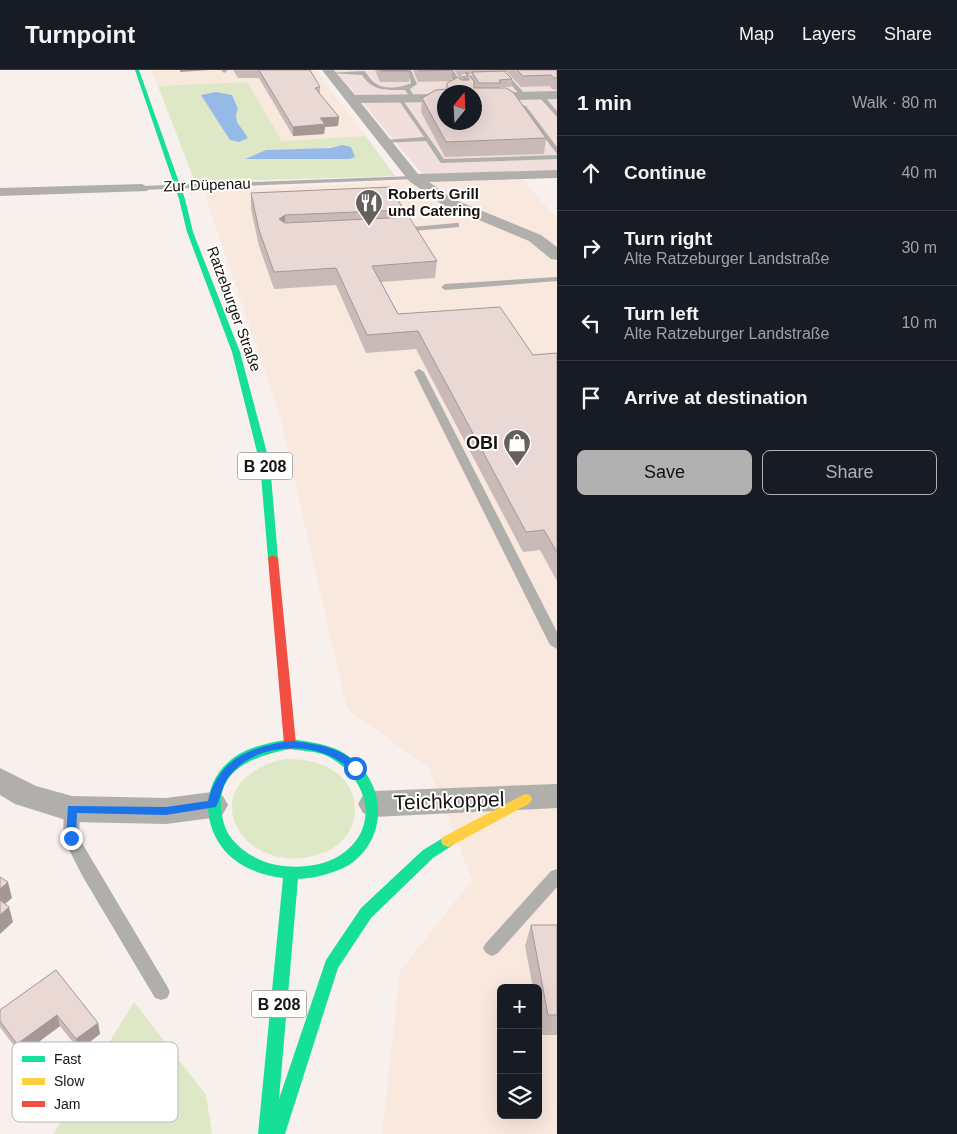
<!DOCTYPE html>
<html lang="en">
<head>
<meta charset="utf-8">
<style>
	body { margin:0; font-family:Helvetica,sans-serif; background:#20242c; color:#f1f3f6 }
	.controls { position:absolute; right:15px; bottom:15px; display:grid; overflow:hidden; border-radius:8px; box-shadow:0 5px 20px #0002 }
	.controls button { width:45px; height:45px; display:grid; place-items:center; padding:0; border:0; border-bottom:1px solid #363941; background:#171b24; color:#f1f3f6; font:25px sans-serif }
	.compass { position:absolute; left:437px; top:15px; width:45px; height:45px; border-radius:50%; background:#171b24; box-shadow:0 5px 20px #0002; rotate:18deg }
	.stop { position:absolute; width:15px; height:15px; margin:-11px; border:4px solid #1a73e8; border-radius:50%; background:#fff }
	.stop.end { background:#1a73e8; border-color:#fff; box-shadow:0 1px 5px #0008 }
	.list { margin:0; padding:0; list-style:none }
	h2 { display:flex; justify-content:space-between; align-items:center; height:65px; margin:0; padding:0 20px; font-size:21px }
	h2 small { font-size:16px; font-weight:400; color:#9ea1a6 }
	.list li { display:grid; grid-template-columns:32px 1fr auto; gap:15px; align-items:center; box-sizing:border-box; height:75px; padding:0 20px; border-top:1px solid #363941 }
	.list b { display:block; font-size:19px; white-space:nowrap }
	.list p { margin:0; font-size:16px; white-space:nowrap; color:#9ea1a6 }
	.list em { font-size:16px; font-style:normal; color:#9ea1a6 }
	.actions { display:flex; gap:10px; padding:15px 20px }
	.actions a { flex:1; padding:11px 0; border:1px solid #b2b1b1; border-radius:8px; text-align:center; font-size:18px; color:#b2b1b1 }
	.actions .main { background:#b2b1b1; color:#111 }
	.icon { flex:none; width:28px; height:28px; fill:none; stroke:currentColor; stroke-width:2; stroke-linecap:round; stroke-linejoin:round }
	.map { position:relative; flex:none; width:557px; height:1064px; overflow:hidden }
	header { display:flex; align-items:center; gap:30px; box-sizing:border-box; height:70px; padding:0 25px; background:#171b24; border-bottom:1px solid #363941 }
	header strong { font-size:24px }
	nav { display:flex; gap:28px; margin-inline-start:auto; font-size:18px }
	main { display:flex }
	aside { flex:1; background:#171b24 }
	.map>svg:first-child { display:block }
	.built { fill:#f9e8de; fill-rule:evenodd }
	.industrial { fill:#f1dfdb; fill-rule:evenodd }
	.green { fill:#dee8c6; fill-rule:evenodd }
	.water { fill:#96bae7 }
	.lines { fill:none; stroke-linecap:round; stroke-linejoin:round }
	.lane { fill:#b1afac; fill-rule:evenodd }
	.street { fill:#b1afac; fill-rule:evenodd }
	.fast { fill:#16e098; fill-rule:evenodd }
	.slow { fill:#ffcf43; fill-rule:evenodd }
	.jam { fill:#f24e42; fill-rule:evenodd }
	.wall { fill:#c9bab7; fill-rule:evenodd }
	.shaded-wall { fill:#a49795 }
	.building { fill:#ead8d5; stroke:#a49795; fill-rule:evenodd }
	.route { fill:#1a73e8 }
	.labels { text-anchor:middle; stroke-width:4; stroke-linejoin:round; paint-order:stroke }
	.far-street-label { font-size:15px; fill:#18130f; stroke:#fff }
	.far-poi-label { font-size:15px; font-weight:bold; fill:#18130f; stroke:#fff; text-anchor:start }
	.shield { fill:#fff; stroke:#5d5a57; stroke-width:1 }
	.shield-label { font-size:16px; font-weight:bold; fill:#18130f }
	.poi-label { font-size:18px; font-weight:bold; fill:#18130f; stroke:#fff; text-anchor:end }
	.near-street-label { font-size:21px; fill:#18130f; stroke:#fff }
	.key { fill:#fff; stroke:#bab8b7; stroke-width:1 }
	.key-label { font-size:14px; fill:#18130f }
</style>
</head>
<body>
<header>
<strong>Turnpoint</strong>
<nav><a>Map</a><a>Layers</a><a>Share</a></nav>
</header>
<main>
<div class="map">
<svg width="557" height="1064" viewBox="0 0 557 1064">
	<rect width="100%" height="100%" fill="#f8f0ec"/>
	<g class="built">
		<polygon points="151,0 316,0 366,66 282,71 247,12 158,16"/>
		<path d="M519 106 557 149V1064H382L400 901 472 810 428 697 347 639 279 342 209 138 206 121ZM501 918H538V1045H501Z"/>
	</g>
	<path class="industrial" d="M335 0H557V101L423 105ZM444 22H474V52H444Z"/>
	<g class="green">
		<path d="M247 12 282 71 366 66 395 106 195 112 158 16ZM342 75 350 89H246C276 73 310 83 342 75Z"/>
		<path d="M285 689C304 689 323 692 338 704 367 728 357 771 323 783 241 813 186 711 285 689Z"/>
		<polygon points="134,932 206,1025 212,1064 53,1064"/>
	</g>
	<g class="water">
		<polygon points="216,22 232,25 238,39 236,44 237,52 248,68 239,72 230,70 201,25"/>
		<polygon points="342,75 351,77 355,87 350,89 245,89 266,80 330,78"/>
	</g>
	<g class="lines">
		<g class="lane">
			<polygon points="221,0 227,0 227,1 224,3"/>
			<path d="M407 0H411L417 14 410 19 415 28 412 30 405 20C387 20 373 22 362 5L328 3 364 1C368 4 370 10 375 13 383 20 402 18 411 13Z"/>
			<polygon points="447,0 453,0 466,22 460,22"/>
			<polygon points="507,4 526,25 526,27 522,27 504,7 468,8 477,22 474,24 471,22 461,6"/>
			<polygon points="539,25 543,25 557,41 557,47 539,27"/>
			<polygon points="400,26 444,89 557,85 557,89 442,93 440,92 426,71 383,73 385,70 424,67 397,28"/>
			<polygon points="508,30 526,36 557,77 557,84 522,38 506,33"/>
			<polygon points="414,106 416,107 416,109 142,120 138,118 142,116"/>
			<polygon points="456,153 459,153 459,157 401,162 397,160 401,158"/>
			<polygon points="557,207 557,211 445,220 441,217 445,214"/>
			<polygon points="419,299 424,302 557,562 557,579 550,575 414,302"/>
			<polygon points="72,733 77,735 80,739 79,768 167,916 170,922 167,928 161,930 155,928 83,807 63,768 64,739 67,735"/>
			<polygon points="557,799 557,817 498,883 492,886 486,883 483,878 486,873 551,801"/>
		</g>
		<g class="street">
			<polygon points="322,0 334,0 355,25 444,24 444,32 361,33 418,104 557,100 557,108 429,112 453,129 541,165 557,177 557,190 551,189 529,171 443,135 409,111"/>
			<polygon points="557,21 557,29 474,31 474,23"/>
			<polygon points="142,114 149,118 147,121 0,126 0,118"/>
			<polygon points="0,698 36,716 72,726 166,728 212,722 223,726 228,735 223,744 212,748 166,754 72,752 15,734 0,725"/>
			<polygon points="557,714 557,738 374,747 363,743 358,734 363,725 374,721"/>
		</g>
		<g class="fast">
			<polygon points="135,0 139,0 185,129 193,162 240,282 270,394 278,488 277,490 269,490 268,488 260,394 232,282 187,162 179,129"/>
			<path d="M290 669C311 672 334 674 351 688 387 715 388 769 349 795 333 804 315 808 298 809L279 1029 326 890 361 838 423 780 448 765 453 767 455 771 453 775 433 788 371 848 338 898 285 1064H258L283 808C263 806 239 797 225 781 201 753 202 712 232 689 248 676 270 673 290 669ZM290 679C302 681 316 681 327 686 369 707 382 759 339 786 322 796 302 798 283 796 263 794 244 784 231 768 224 758 222 748 221 736 219 697 259 685 290 679Z"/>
		</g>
		<polygon class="slow" points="525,724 530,725 532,729 530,733 453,775 448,777 443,775 441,771 443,767"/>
		<polygon class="jam" points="273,485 278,488 296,674 295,677 290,679 285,677 284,674 268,488"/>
	</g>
	<g class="wall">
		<polygon points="233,0 310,0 320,17 320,24 339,47 338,56 325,57 324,64 293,66 259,8 238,8"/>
		<polygon points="375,0 409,0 409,12 380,12"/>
		<path d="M413 0H452L451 11 460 9 454 0H557V20L552 19 550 16 521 17 507 2H505L512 9 511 17H500V18L546 68 544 84 445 87 421 42 422 28 447 19 451 11 418 12ZM462 4H466V10H462ZM468 4H472V9Z"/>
		<polygon points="251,123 404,140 403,147 437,191 435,208 381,212 398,244 533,285 557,283 557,511 540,480 523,482 416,279 366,283 336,215 274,219 259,176 251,139"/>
		<polygon points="531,855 557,855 557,965 541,965 538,949 538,918 533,918 525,876"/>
		<polygon points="56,900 98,953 100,964 79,980 60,956 21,985 0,957 0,940"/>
	</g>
	<g class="shaded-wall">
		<polygon points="180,0 210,0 180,2"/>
		<polygon points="339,47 338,56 325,57 324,64 293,66 293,57 320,48"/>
		<polygon points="285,145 285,161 279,149"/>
		<polygon points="8,812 12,828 0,838 0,819"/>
		<polygon points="9,837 13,852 0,864 0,845"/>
		<polygon points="57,945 60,956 21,985 17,974"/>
		<polygon points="98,953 100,964 79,980 76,969"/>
	</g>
	<g class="building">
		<polygon points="259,0 310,0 320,17 315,18 339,47 320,48 325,54 293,57"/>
		<rect x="381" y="0" width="28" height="1"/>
		<polygon points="419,0 452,0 419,1"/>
		<polygon points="517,0 557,0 557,8 554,8 551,5 523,6"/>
		<polygon points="504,1 512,9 499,10 501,13 479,13 472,2"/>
		<path d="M466 2 474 11V18H506L513 22 546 68 446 72 422 28 436 20 447 19V13L458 7 461 10H469ZM444 22H474V52H444Z"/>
		<polygon points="390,117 404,140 285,145 279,149 285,153 409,147 437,191 372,196 398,244 500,237 533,285 557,283 557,482 544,460 526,462 418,261 367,265 336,198 274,202 259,160 251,123"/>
		<polygon points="0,807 8,812 0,819"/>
		<polygon points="0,830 9,837 0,845"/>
		<polygon points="531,855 557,855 557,945 548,945"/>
		<polygon points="56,900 98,953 76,969 57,945 17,974 0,951 0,940"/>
	</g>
	<path class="route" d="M290 671C313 673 345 677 360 698L355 701 352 700C345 696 339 690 332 687 302 672 255 676 232 703 222 713 222 725 216 737L166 745 77 743 76 768 71 772 66 768 68 736 166 737 208 731C219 688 250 677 290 671Z"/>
	<defs>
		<symbol id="restaurant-pin" viewBox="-11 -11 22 30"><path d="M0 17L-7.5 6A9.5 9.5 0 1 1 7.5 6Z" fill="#66605c" stroke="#fff"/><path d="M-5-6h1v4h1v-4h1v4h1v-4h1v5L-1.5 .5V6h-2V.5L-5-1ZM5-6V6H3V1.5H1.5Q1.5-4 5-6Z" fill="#fff"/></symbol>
		<symbol id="shop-pin" viewBox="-11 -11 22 30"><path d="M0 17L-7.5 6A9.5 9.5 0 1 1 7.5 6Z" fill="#66605c" stroke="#fff"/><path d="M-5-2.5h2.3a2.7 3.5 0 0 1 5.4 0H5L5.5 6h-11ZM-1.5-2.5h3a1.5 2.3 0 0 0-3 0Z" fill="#fff"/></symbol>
	</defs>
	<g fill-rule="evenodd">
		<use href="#restaurant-pin" x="353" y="117" width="32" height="43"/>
		<use href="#shop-pin" x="501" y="357" width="32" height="43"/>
	</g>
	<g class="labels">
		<g class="far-street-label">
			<text transform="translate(207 115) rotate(-2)" y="5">Zur Düpenau</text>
			<text transform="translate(234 239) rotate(70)" y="5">Ratzeburger Straße</text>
		</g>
		<g class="far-poi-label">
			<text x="388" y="129">Roberts Grill<tspan x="388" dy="17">und Catering</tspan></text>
		</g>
		<g class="shield">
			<rect x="237.5" y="382.5" width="55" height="27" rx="4"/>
			<rect x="251.5" y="920.5" width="55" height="27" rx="4"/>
		</g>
		<g class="shield-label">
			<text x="265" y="402">B 208</text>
			<text x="279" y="940">B 208</text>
		</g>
		<g class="poi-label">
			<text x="498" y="379">OBI</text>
		</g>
		<g class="near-street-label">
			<text transform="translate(449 731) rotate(-2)" y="7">Teichkoppel</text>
		</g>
	</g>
	<rect x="12" y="972" width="166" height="80" rx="8" class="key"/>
	<rect x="22" y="986" width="23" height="6" fill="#16e098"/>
	<rect x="22" y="1008" width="23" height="7" fill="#ffcf43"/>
	<rect x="22" y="1031" width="23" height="6" fill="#f24e42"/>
	<g class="key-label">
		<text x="54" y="994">Fast</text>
		<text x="54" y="1016">Slow</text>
		<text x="54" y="1039">Jam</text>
	</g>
</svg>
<div class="controls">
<button>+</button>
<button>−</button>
<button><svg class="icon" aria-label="layers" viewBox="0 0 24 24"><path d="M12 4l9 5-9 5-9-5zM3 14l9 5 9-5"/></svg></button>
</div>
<svg class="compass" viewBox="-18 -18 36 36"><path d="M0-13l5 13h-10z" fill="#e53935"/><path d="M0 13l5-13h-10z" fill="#9ea1a6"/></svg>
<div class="stop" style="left:355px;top:698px"></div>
<div class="stop end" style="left:71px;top:768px"></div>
</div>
<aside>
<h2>1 min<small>Walk · 80 m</small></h2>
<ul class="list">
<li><svg class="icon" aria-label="ahead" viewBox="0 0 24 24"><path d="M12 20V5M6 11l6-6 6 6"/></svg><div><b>Continue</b></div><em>40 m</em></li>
<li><svg class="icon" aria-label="right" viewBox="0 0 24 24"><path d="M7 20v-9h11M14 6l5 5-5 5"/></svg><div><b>Turn right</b><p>Alte Ratzeburger Landstraße</p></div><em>30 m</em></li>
<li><svg class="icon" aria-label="left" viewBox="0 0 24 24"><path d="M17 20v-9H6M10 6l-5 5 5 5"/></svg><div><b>Turn left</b><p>Alte Ratzeburger Landstraße</p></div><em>10 m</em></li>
<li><svg class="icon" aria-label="arrive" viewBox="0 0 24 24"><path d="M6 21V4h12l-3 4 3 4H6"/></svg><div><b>Arrive at destination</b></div></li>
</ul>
<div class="actions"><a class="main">Save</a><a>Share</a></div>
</aside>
</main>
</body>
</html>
